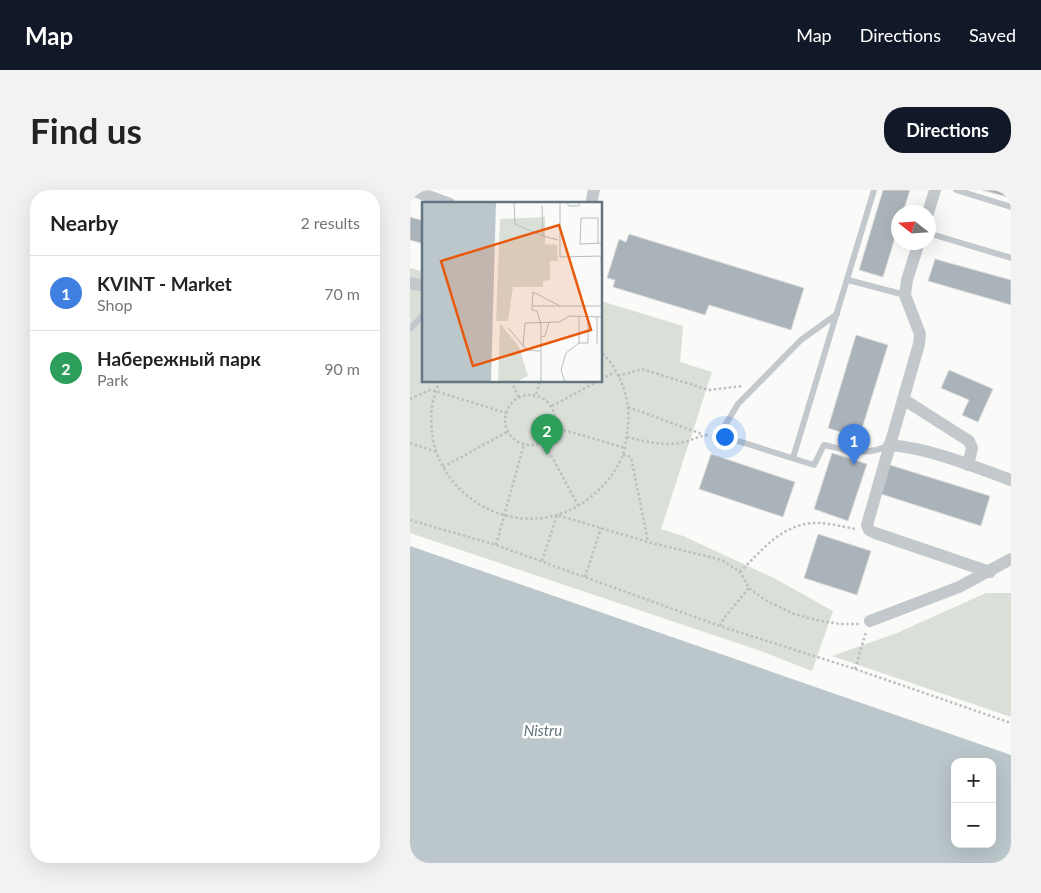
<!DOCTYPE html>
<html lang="en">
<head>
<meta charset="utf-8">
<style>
	body { margin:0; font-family:Lato,sans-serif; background:#f2f2f2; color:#222 }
	.controls { position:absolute; right:15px; bottom:15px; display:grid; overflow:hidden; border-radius:10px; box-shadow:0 5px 20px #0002 }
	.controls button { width:45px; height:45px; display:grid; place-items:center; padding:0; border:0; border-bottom:1px solid #e0e0e0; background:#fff; color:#222; font:25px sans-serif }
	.compass { position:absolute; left:481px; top:15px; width:45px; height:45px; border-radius:50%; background:#fff; box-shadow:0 5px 20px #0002; rotate:287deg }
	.you { position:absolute; left:314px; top:246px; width:18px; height:18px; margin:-12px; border:4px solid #fff; border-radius:50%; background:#1a73e8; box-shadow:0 0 0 8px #1a73e833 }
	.badge { display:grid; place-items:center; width:32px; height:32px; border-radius:50%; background:#111827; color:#fff; font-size:16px; font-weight:700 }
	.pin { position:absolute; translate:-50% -41px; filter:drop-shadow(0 1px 2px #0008) }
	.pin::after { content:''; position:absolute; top:26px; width:18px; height:15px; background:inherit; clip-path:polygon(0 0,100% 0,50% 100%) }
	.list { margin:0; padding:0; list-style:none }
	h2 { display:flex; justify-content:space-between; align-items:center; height:65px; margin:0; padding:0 20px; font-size:21px }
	h2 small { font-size:16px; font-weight:400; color:#767676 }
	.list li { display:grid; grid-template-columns:32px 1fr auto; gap:15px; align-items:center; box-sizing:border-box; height:75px; padding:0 20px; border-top:1px solid #e0e0e0 }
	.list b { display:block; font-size:19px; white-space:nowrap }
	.list p { margin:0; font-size:16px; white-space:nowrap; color:#767676 }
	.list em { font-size:16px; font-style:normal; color:#767676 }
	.map { position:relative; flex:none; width:601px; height:673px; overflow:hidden; border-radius:20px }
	header { display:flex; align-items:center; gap:30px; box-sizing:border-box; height:70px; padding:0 25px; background:#111827; color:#fff }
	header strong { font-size:24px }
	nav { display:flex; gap:28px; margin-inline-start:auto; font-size:18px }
	.intro { display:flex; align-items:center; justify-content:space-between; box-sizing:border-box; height:120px; padding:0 30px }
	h1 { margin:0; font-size:35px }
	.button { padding:12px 22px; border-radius:20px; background:#111827; color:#fff; font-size:18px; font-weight:700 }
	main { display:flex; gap:30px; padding:0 30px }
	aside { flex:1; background:#fff; border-radius:20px; box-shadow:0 5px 20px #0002 }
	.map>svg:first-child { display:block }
	.green { fill:#dadfd7 }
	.water { fill:#bbc7cb; fill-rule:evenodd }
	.building { fill:#aab3b9; stroke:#dcdcda }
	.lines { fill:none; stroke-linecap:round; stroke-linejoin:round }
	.path { stroke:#bbbfc2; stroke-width:2.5; stroke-dasharray:2.5 2.5; stroke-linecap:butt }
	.service { stroke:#c3c8cc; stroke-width:6 }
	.minor { stroke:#c3c8cc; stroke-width:12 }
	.labels { text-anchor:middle; stroke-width:5; stroke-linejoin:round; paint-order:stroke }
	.water-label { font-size:15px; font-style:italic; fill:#60757c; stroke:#fff }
	.inset-road { fill:none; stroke:#b5bdc2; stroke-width:1 }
	.view { fill:#e8590c; fill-opacity:0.15; stroke:#e8590c; stroke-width:2.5 }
	.inset-edge { fill:none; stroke:#657683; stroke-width:2.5 }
</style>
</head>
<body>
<header>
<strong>Map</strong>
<nav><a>Map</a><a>Directions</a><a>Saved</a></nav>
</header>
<div class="intro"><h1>Find us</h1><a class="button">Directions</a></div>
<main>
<aside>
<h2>Nearby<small>2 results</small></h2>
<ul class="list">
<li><span class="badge" style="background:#3f7fe0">1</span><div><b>KVINT - Market</b><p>Shop</p></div><em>70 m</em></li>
<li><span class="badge" style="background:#2e9e5b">2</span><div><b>Набережный парк</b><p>Park</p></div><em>90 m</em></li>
</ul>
</aside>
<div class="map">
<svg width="601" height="673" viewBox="0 0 601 673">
	<rect width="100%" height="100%" fill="#fafaf8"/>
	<g class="green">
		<polygon points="0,78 14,82 14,191 191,191 191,111 273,136 270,172 302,182 251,339 273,346 364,388 423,421 402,481 348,460 0,343"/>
		<polygon points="576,403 601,403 601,527 422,466 487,443"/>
	</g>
	<path class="water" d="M0 356 601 565V673H0ZM545 572H582V654H545Z"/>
	<g class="building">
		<polygon points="473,0 500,0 493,22 488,22 488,38 473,87 449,80"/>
		<polygon points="572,0 601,0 601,8"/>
		<polygon points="0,27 14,31 14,54 0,50"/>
		<polygon points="219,44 394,98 381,140 299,115 295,125 203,97 205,90 197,88 209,49 216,52"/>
		<polygon points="525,69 601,90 601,115 518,91"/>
		<polygon points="446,145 478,155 449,248 418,238"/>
		<polygon points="539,180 583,199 568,232 552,225 559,210 531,198"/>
		<polygon points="422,263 457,274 438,331 404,319"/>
		<polygon points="301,264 385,292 373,327 289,299"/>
		<polygon points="480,275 580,306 571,336 471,304"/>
		<polygon points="408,344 461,361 447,405 394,388"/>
	</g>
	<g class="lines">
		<g class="path">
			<polyline points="208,186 232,179 299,200 332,196"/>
			<polyline points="191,189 205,182"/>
			<path d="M29 191C27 199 23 208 22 217 11 305 113 363 182 306 195 295 207 281 213 264 216 257 216 249 217 242 223 215 211 180 191 162"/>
			<polyline points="101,191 109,207"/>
			<polyline points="126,204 130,191"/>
			<circle cx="120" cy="230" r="25"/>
			<polyline points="0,209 20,200 26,201 96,223"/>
			<polyline points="142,216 188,191"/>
			<polyline points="218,217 292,244"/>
			<polyline points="144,237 215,258"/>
			<path d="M217 247C234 251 255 257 273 252 283 250 290 245 300 245"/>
			<polyline points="134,252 169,317"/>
			<polyline points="0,253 27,262"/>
			<polyline points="213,265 221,267 238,352"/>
			<polyline points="33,277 97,242"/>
			<polyline points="0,330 86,355 310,436 445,479 601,533"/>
			<polyline points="86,355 114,254"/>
			<polyline points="132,371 147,325 238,352 312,370 330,382 339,398 355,410 384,424 406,430 430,434 449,434"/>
			<path d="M330 382C351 361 371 335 403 333 417 332 433 337 446 339"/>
			<polyline points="175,387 191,338"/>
			<polyline points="310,436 314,428 339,398"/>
			<polyline points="445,479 456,442"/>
		</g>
		<g class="service">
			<polyline points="546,0 601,17"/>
			<polyline points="518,43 601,68"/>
			<polyline points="438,90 495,105"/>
			<path d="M427 124 391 150 328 214 309 245 404 275 414 255C437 260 457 267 479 255"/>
			<polyline points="0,139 14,124"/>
			<polyline points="383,268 464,0"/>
		</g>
		<g class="minor">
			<polyline points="2,0 40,14"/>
			<polyline points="181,14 184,0"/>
			<polyline points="518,23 525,0"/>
			<polyline points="509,52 497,90 495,105 510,144 509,154 457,335 459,340 465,343 580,382"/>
			<polyline points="0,93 14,96"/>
			<polyline points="493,209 559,251 562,258 558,275"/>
			<path d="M479 255C519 258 563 276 601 290"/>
			<polyline points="460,431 549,397 601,369"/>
		</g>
	</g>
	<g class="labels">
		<g class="water-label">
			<text x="133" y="546">Nistru</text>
		</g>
	</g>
	<g transform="translate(12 12)">
		<rect width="180" height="180" fill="#fafaf8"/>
		<path d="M123 15V42L135 43 136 59H128V78L121 79V85H91L86 119H74L78 17ZM78 121 97 145 106 174 94 180H76Z" fill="#dadfd7"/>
		<path d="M0 0H74L69 180H0Z" fill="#bbc7cb"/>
		<path class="inset-road" d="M92 0 93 22 121 34M138 0V55L180 54M144 0 147 4H157V0M120 4 121 34 136 38M176 41V16H159L158 42 180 41M179 54 180 93M111 104H180M157 115V141H166V115M175 115V142M86 126 105 148 118 149M119 135 123 134 127 120M101 144 103 121 137 120 148 114 180 115M119 180V123L115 109 110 108 111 90 138 104M143 180 139 168 144 151 157 141"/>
		<path class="view" d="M137 23 169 128 51 164 19 59Z"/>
		<rect width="180" height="180" class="inset-edge"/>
	</g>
</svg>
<div class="controls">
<button>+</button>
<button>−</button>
</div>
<svg class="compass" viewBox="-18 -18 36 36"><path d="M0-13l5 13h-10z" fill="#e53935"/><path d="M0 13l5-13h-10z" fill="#767676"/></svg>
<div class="you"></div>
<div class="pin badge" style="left:444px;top:275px;background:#3f7fe0">1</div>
<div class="pin badge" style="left:137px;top:265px;background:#2e9e5b">2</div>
</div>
</main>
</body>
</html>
